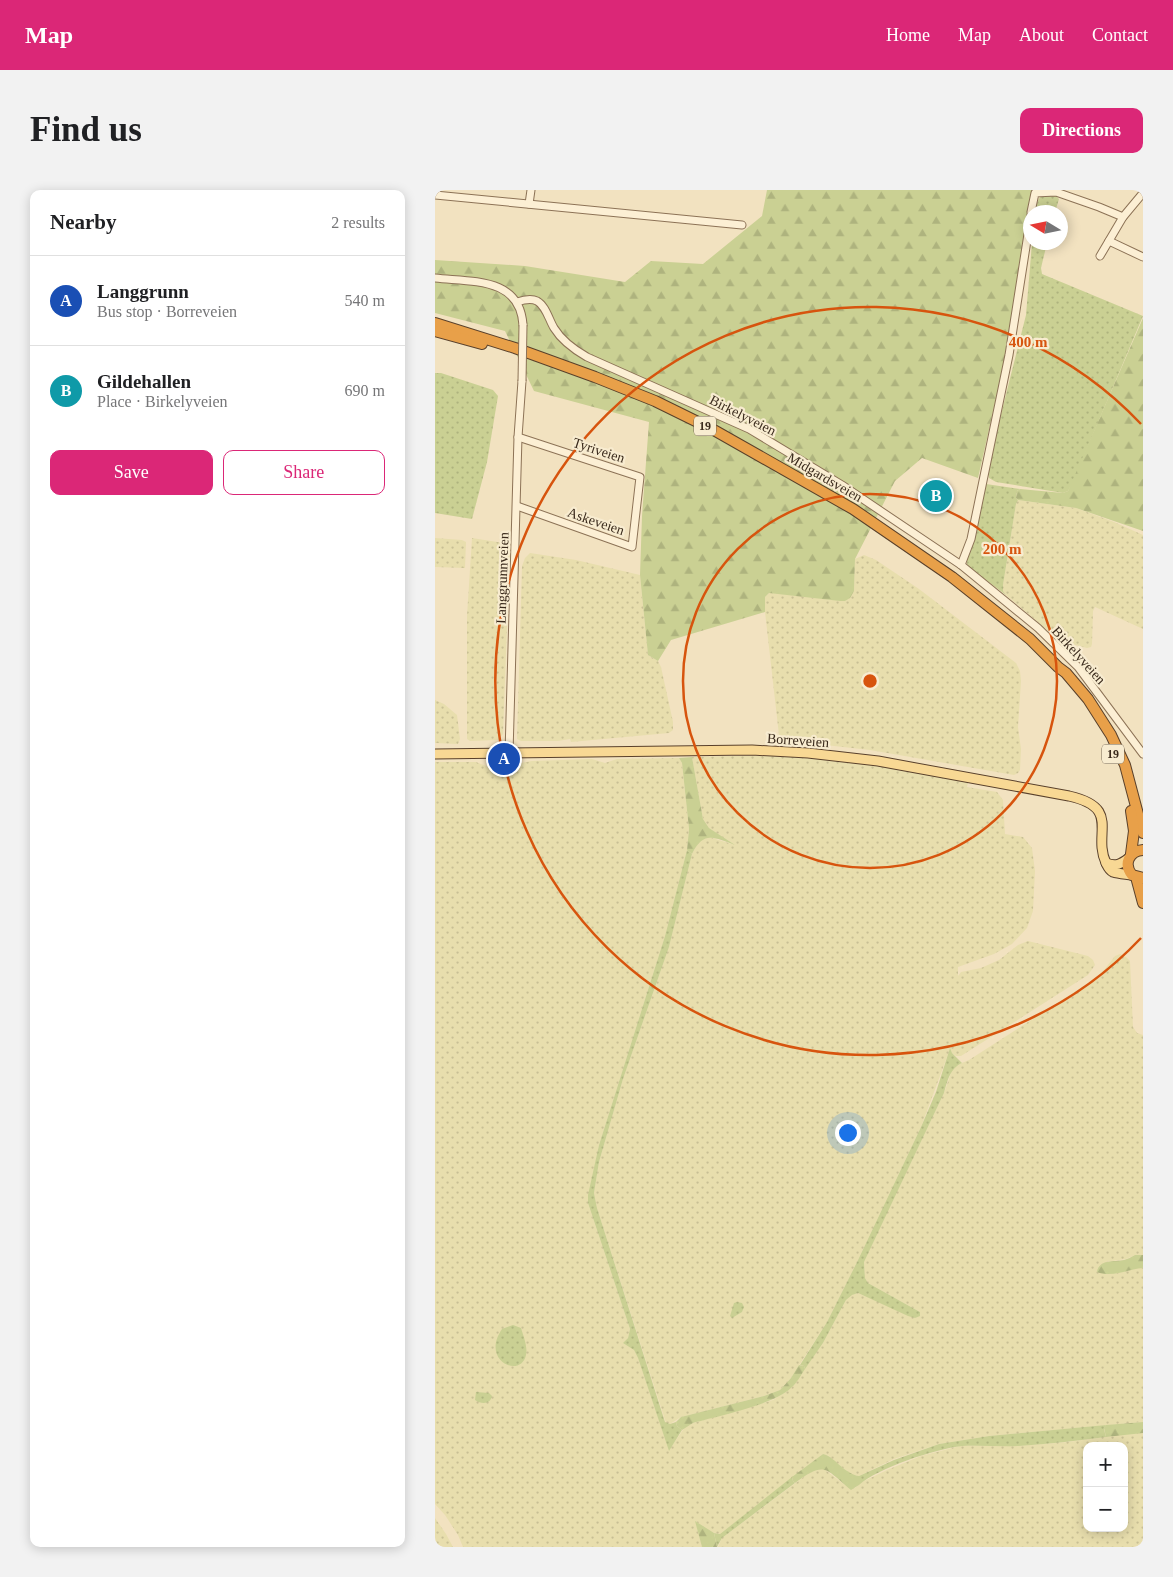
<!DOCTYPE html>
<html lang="en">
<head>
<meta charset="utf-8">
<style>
	body { margin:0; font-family:Georgia,serif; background:#f2f2f2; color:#202124 }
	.controls { position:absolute; right:15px; bottom:15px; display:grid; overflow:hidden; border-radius:10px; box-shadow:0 2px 12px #0003 }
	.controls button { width:45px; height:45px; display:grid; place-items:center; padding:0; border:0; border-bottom:1px solid #e0e0e0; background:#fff; color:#202124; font:25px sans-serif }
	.compass { position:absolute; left:588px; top:15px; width:45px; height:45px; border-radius:50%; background:#fff; box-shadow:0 2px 12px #0003; rotate:280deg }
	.you { position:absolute; left:412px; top:942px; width:18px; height:18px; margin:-12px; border:4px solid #fff; border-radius:50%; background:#1a73e8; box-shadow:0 0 0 8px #1a73e833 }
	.badge { display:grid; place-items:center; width:32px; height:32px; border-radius:50%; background:#db2777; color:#fff; font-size:16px; font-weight:700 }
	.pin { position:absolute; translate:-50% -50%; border:2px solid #fff; box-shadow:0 1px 5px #0006 }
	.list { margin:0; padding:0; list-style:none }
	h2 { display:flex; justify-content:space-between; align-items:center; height:65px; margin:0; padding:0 20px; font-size:21px }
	h2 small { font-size:16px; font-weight:400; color:#757577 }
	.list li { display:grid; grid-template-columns:32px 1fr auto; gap:15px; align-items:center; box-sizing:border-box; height:90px; padding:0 20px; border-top:1px solid #e0e0e0 }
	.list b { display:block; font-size:19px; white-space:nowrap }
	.list p { margin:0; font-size:16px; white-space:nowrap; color:#757577 }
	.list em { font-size:16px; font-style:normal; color:#757577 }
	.actions { display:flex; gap:10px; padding:15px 20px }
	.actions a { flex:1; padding:11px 0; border:1px solid #db2777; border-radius:10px; text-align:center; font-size:18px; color:#db2777 }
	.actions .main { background:#db2777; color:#fff }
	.map { position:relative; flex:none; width:708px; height:1357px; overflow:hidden; border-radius:10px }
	header { display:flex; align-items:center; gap:30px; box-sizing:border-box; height:70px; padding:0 25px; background:#db2777; color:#fff }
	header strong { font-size:24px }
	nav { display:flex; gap:28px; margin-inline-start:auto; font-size:18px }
	.intro { display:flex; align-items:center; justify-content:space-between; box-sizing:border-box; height:120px; padding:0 30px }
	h1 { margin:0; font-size:35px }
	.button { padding:12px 22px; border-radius:10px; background:#db2777; color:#fff; font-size:18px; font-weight:700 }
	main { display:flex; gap:30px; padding:0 30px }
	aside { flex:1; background:#fff; border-radius:10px; box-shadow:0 2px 12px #0003 }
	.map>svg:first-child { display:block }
	.farmland { fill:url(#farmland-dots); fill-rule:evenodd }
	.grass { fill:url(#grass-dots) }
	.forest { fill:url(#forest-firs) }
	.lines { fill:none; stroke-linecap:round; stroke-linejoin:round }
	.minor-casing { stroke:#8c7256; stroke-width:9 }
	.major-casing { stroke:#59402b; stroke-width:11 }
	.highway-casing { stroke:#59402b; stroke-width:12 }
	.minor { stroke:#fcefd4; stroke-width:7 }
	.major { stroke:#f8d894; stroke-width:9 }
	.highway { stroke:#e8a049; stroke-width:10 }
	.minor-bridge-casing { stroke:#8c7256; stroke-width:9; stroke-linecap:butt }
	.minor-bridge { stroke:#fcefd4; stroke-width:7 }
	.ring { fill:none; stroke:#d7540e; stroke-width:2.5 }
	.labels { text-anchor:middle; stroke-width:4.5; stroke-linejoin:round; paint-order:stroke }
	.shield { fill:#f8ecd0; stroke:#736452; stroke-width:1 }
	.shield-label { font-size:12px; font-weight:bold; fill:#3a2a1c }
	.street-label { font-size:14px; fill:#3a2a1c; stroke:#f8ecd0 }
	.centre { fill:#d7540e; stroke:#f8ecd0; stroke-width:2.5 }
	.ring-label { font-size:15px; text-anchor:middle; font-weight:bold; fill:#d7540e; stroke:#f8ecd0; stroke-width:4.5; stroke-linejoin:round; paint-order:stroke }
</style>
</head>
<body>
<header>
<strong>Map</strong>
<nav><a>Home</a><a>Map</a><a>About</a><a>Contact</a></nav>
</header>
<div class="intro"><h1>Find us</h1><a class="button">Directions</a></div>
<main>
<aside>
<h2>Nearby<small>2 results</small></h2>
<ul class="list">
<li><span class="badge" style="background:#1a4fb4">A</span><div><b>Langgrunn</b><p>Bus stop · Borreveien</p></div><em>540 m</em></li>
<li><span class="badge" style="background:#0f9aa8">B</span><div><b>Gildehallen</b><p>Place · Birkelyveien</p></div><em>690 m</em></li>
</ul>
<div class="actions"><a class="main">Save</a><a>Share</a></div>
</aside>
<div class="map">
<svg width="708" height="1357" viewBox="0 0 708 1357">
	<defs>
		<pattern id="farmland-dots" width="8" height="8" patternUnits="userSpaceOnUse" patternTransform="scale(1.25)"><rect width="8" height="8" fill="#e8dead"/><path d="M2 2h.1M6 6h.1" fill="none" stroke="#c8bf94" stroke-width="1.8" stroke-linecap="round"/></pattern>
		<pattern id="grass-dots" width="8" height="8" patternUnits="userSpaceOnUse" patternTransform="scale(1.25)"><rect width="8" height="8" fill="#cad093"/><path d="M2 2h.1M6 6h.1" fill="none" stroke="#aeb37e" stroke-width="1.8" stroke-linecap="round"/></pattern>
		<pattern id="forest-firs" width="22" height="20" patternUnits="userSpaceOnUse" patternTransform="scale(1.25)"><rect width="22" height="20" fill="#cad093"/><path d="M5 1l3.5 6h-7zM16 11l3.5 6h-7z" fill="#aeb37e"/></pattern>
	</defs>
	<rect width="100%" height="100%" fill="#f2e2c0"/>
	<g class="farmland">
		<polygon points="583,310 641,318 679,332 708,345 708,439 660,417 658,421 657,454 656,457 652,458 625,451 571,405 568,401 568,395 581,314"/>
		<polygon points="0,348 27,350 31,352 30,378 0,377"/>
		<polygon points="37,348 75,354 68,544 63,550 35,551 32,549 32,426"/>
		<polygon points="95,363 141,370 205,385 213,465 223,471 226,477 238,532 238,540 234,543 136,552 135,549 123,551 86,551 82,549 87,376 90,368"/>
		<polygon points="429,365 441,370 484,399 581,473 585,481 586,491 583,537 586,559 585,580 583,583 579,585 435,560 354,551 344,545 330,422 330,407 334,403 339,403 410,411 419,401 420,369"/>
		<polygon points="0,510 9,514 22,525 25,549 23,554 0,553"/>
		<polygon points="340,565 401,571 419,571 533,592 532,597 562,602 568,610 570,644 588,647 597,658 600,681 598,721 592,738 577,754 559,764 523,777 523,786 526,782 546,778 564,770 583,755 593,751 653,766 658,770 660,775 653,785 526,866 521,866 517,863 515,859 486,937 423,1070 392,1132 356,1188 345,1200 329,1206 246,1227 235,1234 231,1233 162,1018 159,1003 164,972 188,889 234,757 257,664 263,653 269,648 277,648 297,654 274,638 268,629 257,567"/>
		<polygon points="244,568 247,573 254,639 252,660 230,746 164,955 153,1013 195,1139 193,1148 189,1153 199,1160 203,1168 234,1260 250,1237 258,1233 338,1210 356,1198 388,1153 411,1110 416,1105 423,1103 480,1128 485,1122 433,1093 430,1088 429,1071 509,903 517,880 522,875 534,870 658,790 669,780 680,766 685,764 691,767 695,771 698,837 702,843 708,845 708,1065 700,1065 691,1069 670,1072 708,1078 708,1232 554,1246 504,1254 459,1269 424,1286 417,1285 397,1271 394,1266 388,1264 285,1344 275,1342 261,1332 267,1357 28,1357 23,1345 10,1325 0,1314 0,572 41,572 56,578 97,571 157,569 170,573 182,569"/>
		<path d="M700 1243H708V1357H283L287 1348 374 1283 383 1279H389L410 1295 420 1298 427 1292 452 1280 486 1266 525 1256H582L633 1252ZM652 1256H689V1338H652Z"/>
		<polygon points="0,1328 11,1344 18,1357 0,1357"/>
	</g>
	<g class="grass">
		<path d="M609 4 621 6 624 9 620 22H601C602 14 602 8 609 4Z"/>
		<polygon points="597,53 612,53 606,78 607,84 708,126 637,294 633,301 628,303 561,292 554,288 552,280 591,125"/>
		<polygon points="0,183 6,183 58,200 63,206 52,272 37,329 0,323"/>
		<polygon points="551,294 585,299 582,301 581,308 583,310 581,314 568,395 568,401 571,405 536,379 532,374 532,368 549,296"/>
		<polygon points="252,660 257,664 234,757 188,889 164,972 159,1003 162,1018 230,1232 235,1234 241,1232 242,1236 247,1240 234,1261 203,1168 199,1160 188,1153 193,1148 195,1139 153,1013 153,1005 164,955 230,746"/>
		<path d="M515 858 517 863 527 873C515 878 512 892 509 903L429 1072 430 1088 433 1093 485 1122V1126L480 1128 473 1126 423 1103 417 1105 411 1110 388 1153 370 1179 369 1176 365 1175 392 1132 423 1070 486 937 501 902Z"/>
		<polygon points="302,1112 307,1113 309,1117 307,1122 297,1128 295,1126 299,1113"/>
		<path d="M78 1135 86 1138C88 1145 93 1157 91 1165 86 1189 45 1171 67 1139Z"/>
		<path d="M41 1202 54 1203 57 1206C55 1215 46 1214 40 1210Z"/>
		<path d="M671 1235 669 1239 671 1247C642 1251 613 1254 584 1256 565 1257 546 1255 527 1256 500 1259 443 1278 424 1295V1286L459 1270 504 1254 554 1246Z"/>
		<polygon points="357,1287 358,1291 360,1293 287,1348 282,1357 279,1343 285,1344"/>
	</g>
	<g class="forest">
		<polygon points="332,0 622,0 621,6 602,2 569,173 543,288 487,268 460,291 420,369 419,401 415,408 410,411 405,411 334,403 330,407 330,422 236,450 223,471 213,465 205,385 207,326 214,232 99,201 70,141 0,123 0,70 90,76 190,92 216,71 268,74 327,26"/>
		<polygon points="708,128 708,341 641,318 583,310 581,308 582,301 585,299 628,303 633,301"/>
		<path d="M257 567 268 629 274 638 300 655C279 648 269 640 257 664L252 660 254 639 247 573 244 568Z"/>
		<path d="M700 1065H708V1078C694 1079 676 1088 662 1082 664 1069 679 1072 689 1070 693 1069 696 1067 700 1065Z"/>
		<path d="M364 1175 369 1176 370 1179C366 1185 362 1193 356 1198 338 1215 283 1226 258 1233L247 1240 242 1236 241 1232 246 1227 329 1206 345 1200 356 1188Z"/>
		<polygon points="708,1232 708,1243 671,1247 669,1238 671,1235"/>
		<path d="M388 1264C398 1265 409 1284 424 1286V1295L416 1300C390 1279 391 1270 360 1293L358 1291 357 1287Z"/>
		<polygon points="260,1331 279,1343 282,1357 267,1357"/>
	</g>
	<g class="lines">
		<defs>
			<g id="minor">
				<polyline points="0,5 307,35"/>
				<polyline points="94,14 96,0"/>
				<polyline points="596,22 600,3 621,2 664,17 688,27"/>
				<polyline points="674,51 708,67"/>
				<polyline points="665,66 688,27 708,3"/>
				<path d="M0 88C37 92 85 87 88 135"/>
				<path d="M82 112C88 110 96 108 102 111 111 116 114 130 119 138 127 151 138 159 152 167L314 239 407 295 526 375 603 438 643 477 708 564"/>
				<polyline points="82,316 197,357 205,287 83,247"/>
				<polyline points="526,375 536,349 574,165 596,25"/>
				<polyline points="74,563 83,247 87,191"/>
			</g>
			<g id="major">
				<path d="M0 564 317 560 373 563 443 571 634 606C687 618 657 643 671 673 673 677 674 680 678 682 684 684 691 684 697 685"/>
				<path d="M671 673C681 677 686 674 694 668"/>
			</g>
			<g id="highway">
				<polyline points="0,133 80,158 160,187 220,211 277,239 418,319 517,387 595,449 623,477 631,483 653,509 676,545 690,575 708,643"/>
				<polyline points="0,141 47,154"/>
				<polyline points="696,621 699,641 696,664"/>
				<path d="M708 660C694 661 688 674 697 685L708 688"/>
				<polyline points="701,687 708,713"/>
			</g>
		</defs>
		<use href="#minor" class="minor-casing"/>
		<use href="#major" class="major-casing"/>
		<use href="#highway" class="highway-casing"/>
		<use href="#minor" class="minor"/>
		<use href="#major" class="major"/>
		<use href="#highway" class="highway"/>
		<defs>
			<polyline id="minor-bridge" points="87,191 88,135"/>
		</defs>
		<use href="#minor-bridge" class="minor-bridge-casing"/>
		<use href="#minor-bridge" class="minor-bridge"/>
	</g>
	<g class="ring">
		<circle cx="435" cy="491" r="187"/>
		<path d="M706 748A374 374 0 1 1 706 234"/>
	</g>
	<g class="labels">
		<g class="shield">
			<rect x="259" y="226.5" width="22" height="19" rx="4"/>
			<rect x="667" y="554.5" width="22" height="19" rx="4"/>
		</g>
		<g class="shield-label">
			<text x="270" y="240">19</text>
			<text x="678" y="568">19</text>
		</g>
		<g class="street-label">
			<text transform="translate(308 225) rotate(27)" y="5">Birkelyveien</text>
			<text transform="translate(164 260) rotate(18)" y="5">Tyriveien</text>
			<text transform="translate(390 287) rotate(30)" y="5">Midgardsveien</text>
			<text transform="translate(161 331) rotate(19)" y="5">Askeveien</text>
			<text transform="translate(67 388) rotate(-88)" y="5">Langgrunnveien</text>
			<text transform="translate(644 465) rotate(48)" y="5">Birkelyveien</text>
			<text transform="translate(363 550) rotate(4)" y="5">Borreveien</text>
		</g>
	</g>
	<circle cx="435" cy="491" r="8" class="centre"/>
	<g class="ring-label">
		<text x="593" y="157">400 m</text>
		<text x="567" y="364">200 m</text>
	</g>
</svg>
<div class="controls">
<button>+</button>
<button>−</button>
</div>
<svg class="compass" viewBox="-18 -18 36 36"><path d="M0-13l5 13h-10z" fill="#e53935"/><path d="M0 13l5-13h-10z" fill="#757577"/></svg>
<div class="you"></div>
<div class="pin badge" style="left:69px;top:569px;background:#1a4fb4">A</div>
<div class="pin badge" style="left:501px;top:306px;background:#0f9aa8">B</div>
</div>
</main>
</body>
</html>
